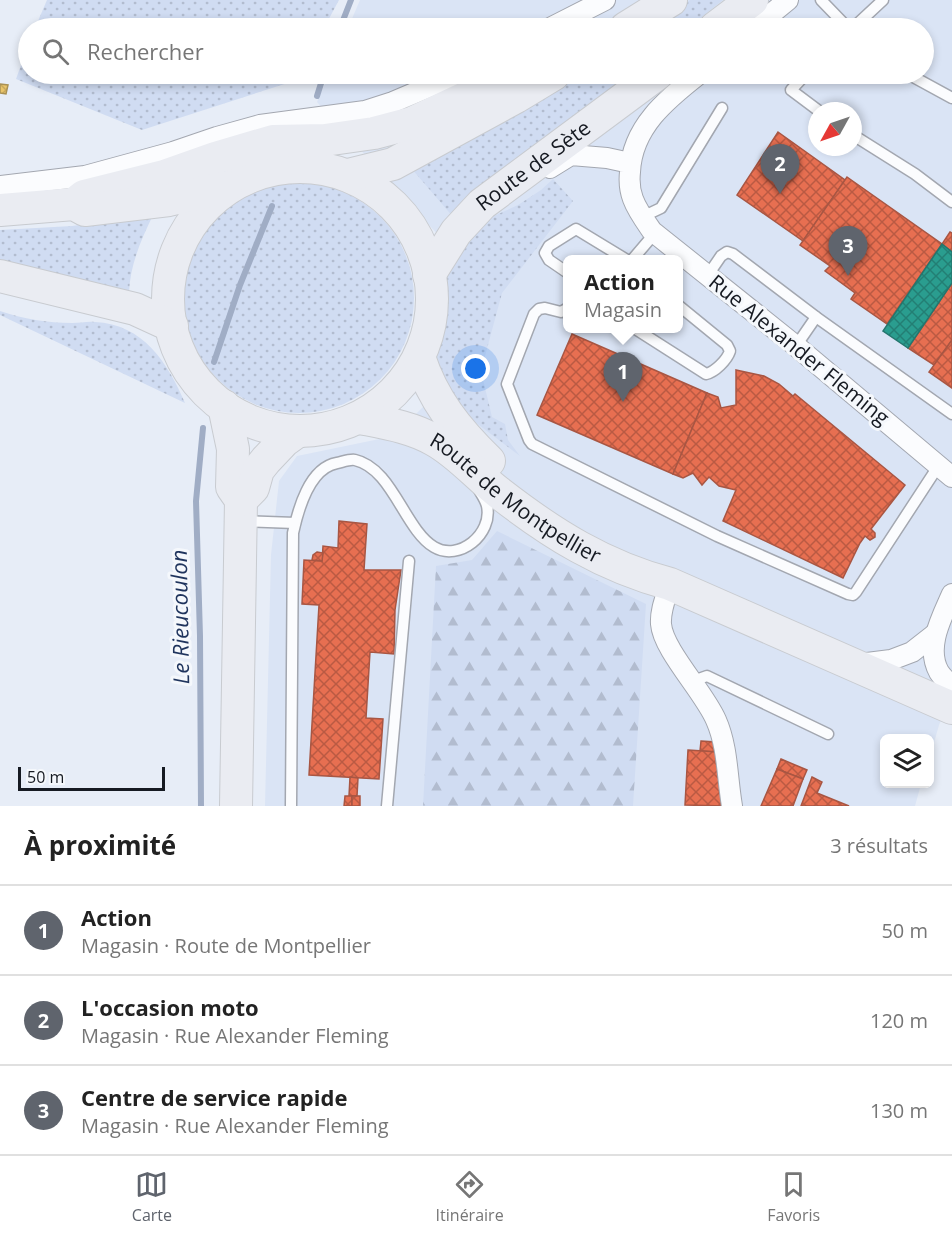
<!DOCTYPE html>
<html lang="fr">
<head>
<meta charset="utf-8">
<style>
	body { margin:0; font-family:"Open Sans",sans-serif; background:#f2f2f2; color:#222 }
	.controls { position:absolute; right:18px; bottom:18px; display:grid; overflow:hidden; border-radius:9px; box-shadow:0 3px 9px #0003 }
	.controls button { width:54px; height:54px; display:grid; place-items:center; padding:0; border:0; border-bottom:2px solid #e0e0e0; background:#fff; color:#222; font:30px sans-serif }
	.compass { position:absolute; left:808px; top:102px; width:54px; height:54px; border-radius:50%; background:#fff; box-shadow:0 3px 9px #0003; rotate:230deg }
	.scale { position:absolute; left:18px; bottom:15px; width:147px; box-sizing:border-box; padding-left:6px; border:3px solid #161a22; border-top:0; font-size:16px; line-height:21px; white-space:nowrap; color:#161a22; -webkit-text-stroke:4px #f5f8fc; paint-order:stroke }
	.you { position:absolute; left:476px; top:369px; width:21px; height:21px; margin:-15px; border:4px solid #fff; border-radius:50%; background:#1a73e8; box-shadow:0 0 0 9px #1a73e833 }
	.badge { display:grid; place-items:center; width:39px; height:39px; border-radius:50%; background:#5f646d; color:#fff; font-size:20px; font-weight:700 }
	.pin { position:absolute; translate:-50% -50px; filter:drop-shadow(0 2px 3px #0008) }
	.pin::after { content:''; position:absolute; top:32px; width:21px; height:18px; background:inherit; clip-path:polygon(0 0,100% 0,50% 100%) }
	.popup { position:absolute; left:563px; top:255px; width:120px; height:78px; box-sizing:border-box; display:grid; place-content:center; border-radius:9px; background:#fff; filter:drop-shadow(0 2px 4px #0005); font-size:20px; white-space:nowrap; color:#767676 }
	.popup b { font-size:22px; color:#222 }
	.popup::after { content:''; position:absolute; left:50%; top:100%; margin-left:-12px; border:12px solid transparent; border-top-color:#fff }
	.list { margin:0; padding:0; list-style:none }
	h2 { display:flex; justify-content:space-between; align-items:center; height:78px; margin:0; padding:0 24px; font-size:26px }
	h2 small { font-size:20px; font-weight:400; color:#767676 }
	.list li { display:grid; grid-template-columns:39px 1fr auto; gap:18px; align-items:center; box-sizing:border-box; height:90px; padding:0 24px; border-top:2px solid #e0e0e0 }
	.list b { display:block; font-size:22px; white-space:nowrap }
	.list p { margin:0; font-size:20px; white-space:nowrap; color:#767676 }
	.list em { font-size:20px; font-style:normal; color:#767676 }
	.icon { flex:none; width:33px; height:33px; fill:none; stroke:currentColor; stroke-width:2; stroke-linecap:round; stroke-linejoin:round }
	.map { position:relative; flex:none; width:952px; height:806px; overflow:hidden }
	.search { position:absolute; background:#fff; box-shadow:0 3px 9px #0003; left:18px; right:18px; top:18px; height:66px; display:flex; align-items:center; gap:15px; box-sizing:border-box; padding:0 21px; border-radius:33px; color:#767676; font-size:22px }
	.sheet { height:348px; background:#fff }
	nav { display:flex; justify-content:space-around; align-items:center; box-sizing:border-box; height:84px; border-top:2px solid #e0e0e0; background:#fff; font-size:16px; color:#767676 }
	nav a { display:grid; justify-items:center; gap:3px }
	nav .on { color:#5f646d }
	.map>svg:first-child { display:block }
	.built { fill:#dae4f5; fill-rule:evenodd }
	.grass { fill:url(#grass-dots) }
	.forest { fill:url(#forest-firs) }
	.homes { fill:url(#homes-cross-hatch); stroke:#aa9154; stroke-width:1.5 }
	.shops { fill:url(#shops-cross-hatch); stroke:#a85643; stroke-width:1.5 }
	.schools { fill:url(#schools-cross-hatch); stroke:#24766e; stroke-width:1.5 }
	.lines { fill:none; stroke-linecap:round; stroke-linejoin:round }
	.stream { stroke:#a0adc5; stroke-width:6 }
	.service-casing { stroke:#a3a7b0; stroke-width:13 }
	.minor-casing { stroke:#a3a7b0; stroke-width:22 }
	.primary-casing { stroke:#c8cbd0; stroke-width:34 }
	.service { stroke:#fbfcfe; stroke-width:10 }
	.minor { stroke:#fbfcfe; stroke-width:20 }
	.primary { stroke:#eaecf2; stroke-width:32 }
	.labels { text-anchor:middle; stroke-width:6; stroke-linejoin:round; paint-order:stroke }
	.street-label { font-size:21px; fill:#161a22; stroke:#f5f8fc }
	.water-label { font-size:22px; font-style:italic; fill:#1f345d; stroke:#f5f8fc }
</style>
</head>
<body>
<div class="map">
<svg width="952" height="806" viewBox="0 0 952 806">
	<defs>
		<pattern id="grass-dots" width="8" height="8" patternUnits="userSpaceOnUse" patternTransform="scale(1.5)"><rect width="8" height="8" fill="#d0dcf2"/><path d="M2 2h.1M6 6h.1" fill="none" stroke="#b2bccf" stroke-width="1.8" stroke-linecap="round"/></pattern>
		<pattern id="forest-firs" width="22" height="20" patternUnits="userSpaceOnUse" patternTransform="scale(1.5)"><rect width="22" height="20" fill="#d0dcf2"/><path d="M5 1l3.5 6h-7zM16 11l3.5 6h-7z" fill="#b2bccf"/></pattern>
		<pattern id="homes-cross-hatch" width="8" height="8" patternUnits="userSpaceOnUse" patternTransform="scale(1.5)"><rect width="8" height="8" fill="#e9c46a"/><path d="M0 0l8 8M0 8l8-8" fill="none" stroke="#c7a85c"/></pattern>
		<pattern id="shops-cross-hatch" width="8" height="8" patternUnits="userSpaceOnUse" patternTransform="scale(1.5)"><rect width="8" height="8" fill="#e76f51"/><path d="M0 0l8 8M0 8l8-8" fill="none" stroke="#ba5a43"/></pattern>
		<pattern id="schools-cross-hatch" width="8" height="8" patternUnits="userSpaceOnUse" patternTransform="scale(1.5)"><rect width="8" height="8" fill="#2a9d8f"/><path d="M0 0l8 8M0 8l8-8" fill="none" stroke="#237f74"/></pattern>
	</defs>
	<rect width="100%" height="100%" fill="#e7edf7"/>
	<path class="built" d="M360 0H952V695L939 725 930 757V738H884V784H921L915 806H265L271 555 279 481 297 456 394 436 473 357 491 293 317 102 329 74H924V28H348ZM817 111H853V147H817ZM568 260H678V328H568Z"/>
	<g class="grass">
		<polygon points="47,0 339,0 324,28 35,28"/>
		<polygon points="690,0 723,0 688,28 649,28"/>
		<polygon points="28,46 28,74 301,74 297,80 142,130 16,79"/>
		<polygon points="582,74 639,74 454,218 411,168 546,97"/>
		<polygon points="553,179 573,201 502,293 481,371 492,417 505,424 508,440 520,456 471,419 456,404 434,360 447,306 444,274 474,225 518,205 541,190"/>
		<circle cx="299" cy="298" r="115"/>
		<path d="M153 215C141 240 130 265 129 293L0 262V230L72 226Z"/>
		<path d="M0 311C23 319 48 323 72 323 80 323 88 321 95 322 143 324 168 363 185 403L0 315Z"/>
	</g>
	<polygon class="forest" points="497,531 646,604 633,806 423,806 436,566 472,560"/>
	<polygon class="homes" points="0,84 8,85 6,94 0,93"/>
	<g class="shops">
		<polygon points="778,132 845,180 803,241 737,195"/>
		<polygon points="847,177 942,244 887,324 851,299 855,293 825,271 830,266 800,245"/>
		<polygon points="950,232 952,233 952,252 942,244"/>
		<polygon points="952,283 952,340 934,365 908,348"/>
		<polygon points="572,334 707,393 673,474 537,415"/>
		<polygon points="952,340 952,388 929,372"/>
		<polygon points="736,370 764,376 779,384 793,396 795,394 905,485 871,529 875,533 875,537 870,540 865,536 860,543 843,578 723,521 736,490 719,486 709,477 702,485 693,473 683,478 673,474 707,393 718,397 721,408 736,405"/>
		<polygon points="339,521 367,524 364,570 401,570 395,610 394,654 370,652 366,718 383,719 379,779 309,775 319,605 302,604 304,560 322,561 323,546 338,548"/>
		<polygon points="317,552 323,553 322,561 312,560 313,555"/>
		<polygon points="701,741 716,742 715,752 700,751"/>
		<polygon points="688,750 718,752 725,806 685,805"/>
		<polygon points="781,759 807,770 803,779 777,769"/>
		<polygon points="777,769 803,779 793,806 761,806"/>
		<polygon points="350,777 358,778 357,796 349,796"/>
		<polygon points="812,777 822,782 817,793 849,806 801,806"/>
		<polygon points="345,796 352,796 352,806 344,806"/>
		<rect x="352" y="796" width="8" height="10"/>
	</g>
	<polygon class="schools" points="942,244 952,252 952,283 908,348 883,331"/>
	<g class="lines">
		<g class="stream">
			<polyline points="340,28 351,0"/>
			<polyline points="317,96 324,74"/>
			<polyline points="214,362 240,285 272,206"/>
			<polyline points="201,806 200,636 196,501 203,428"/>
		</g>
		<defs>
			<g id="service">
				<polyline points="821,0 848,28"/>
				<polyline points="853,28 883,0"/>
				<polyline points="806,74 791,90 819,111"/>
				<polyline points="908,74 952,98"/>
				<polyline points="853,135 915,174 952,202"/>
				<polyline points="642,217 661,208 722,108"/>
				<polyline points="632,260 655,233"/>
				<polyline points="568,273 549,260 545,253 549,246 576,229 627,260"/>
				<polyline points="708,275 721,256 727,252 733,254 816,317 952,414"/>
				<polyline points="568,308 561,312 545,308 539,309 534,314 507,384 529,440 532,444 717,536 848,594 853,595 856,592 939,465"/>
				<path d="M634 328 706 374C715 372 727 360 730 351L727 345 678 305"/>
				<polyline points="796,346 816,317"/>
				<polyline points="244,521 295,523"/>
				<polyline points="693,681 707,676 828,734"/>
				<path d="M291 806 293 533C298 510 309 468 337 463 342 462 350 459 355 460 392 468 405 530 434 547 459 562 493 534 487 506 486 501 482 495 479 490"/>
				<polyline points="387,806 409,561"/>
			</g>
			<g id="minor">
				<polyline points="550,28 605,0"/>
				<polyline points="754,28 788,0"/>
				<path d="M699 74C667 99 632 127 630 172 629 181 630 191 633 199 637 210 645 221 652 231L796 346 952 477"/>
				<polyline points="550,168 571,155 607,158 630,163"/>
				<polyline points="0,186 85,176 173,152 217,137 260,125 365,111 393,102 459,74"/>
				<path d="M670 584C666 597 660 610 661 624 663 650 704 692 716 720 728 747 727 777 732 806"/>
				<path d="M952 594C942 617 925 647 939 672 942 677 948 682 952 686"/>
				<polyline points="859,664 891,660 912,652 935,634"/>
			</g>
			<g id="primary">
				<polyline points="626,28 671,0"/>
				<polyline points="715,28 752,0"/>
				<circle cx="300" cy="299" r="132"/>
				<polyline points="348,175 393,164 516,97 554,74"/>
				<polyline points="74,204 84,196 164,176 215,158 273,141 325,140 374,133 412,123 516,74"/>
				<polyline points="0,210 74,204 85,210 169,200 226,187"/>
				<path id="s1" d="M429 275 456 232 482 204 657 74"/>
				<polyline points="0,276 135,309 172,326"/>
				<path d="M419 357C433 400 457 430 489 461"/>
				<polyline points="224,406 233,449 232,487 241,500 236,806"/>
				<path id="s2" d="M360 418C385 423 411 427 434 440 458 453 476 475 498 492 552 534 603 566 670 584L952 708"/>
				<polyline points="241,500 253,488 258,470 266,460 284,441 298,431"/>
			</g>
		</defs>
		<use href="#service" class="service-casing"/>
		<use href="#minor" class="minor-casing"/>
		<use href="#primary" class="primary-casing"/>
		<use href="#service" class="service"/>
		<use href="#minor" class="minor"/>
		<use href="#primary" class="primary"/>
	</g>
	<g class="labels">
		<g class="street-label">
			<text dy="7" stroke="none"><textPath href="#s1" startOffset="153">Route de Sète</textPath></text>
			<text transform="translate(799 350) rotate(39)" y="7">Rue Alexander Fleming</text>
			<text dy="7" stroke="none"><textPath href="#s2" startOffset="178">Route de Montpellier</textPath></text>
		</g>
		<g class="water-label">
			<text transform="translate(180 617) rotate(-91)" y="8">Le Rieucoulon</text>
		</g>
	</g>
</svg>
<div class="controls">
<button><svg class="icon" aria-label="layers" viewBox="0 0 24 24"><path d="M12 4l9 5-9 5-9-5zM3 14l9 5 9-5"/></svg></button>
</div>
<svg class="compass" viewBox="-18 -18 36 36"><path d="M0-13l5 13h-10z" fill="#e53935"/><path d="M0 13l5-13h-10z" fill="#767676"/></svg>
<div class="scale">50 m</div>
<div class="you"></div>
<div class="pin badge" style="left:623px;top:402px">1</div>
<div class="popup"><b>Action</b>Magasin</div>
<div class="pin badge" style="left:780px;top:194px">2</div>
<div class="pin badge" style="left:848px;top:276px">3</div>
<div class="search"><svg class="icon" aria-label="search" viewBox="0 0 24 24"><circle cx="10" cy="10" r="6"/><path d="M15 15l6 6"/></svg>Rechercher</div>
</div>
<section class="sheet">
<h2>À proximité<small>3 résultats</small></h2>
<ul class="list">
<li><span class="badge">1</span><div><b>Action</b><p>Magasin · Route de Montpellier</p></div><em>50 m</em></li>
<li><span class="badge">2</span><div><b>L'occasion moto</b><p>Magasin · Rue Alexander Fleming</p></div><em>120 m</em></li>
<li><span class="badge">3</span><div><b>Centre de service rapide</b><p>Magasin · Rue Alexander Fleming</p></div><em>130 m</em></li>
</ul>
</section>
<nav>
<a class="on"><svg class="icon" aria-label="map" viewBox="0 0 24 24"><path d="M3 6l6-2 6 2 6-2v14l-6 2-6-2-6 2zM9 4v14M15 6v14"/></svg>Carte</a>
<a><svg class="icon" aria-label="directions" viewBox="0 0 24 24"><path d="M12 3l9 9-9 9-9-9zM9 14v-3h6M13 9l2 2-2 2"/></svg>Itinéraire</a>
<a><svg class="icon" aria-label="saved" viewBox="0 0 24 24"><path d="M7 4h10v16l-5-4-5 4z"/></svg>Favoris</a>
</nav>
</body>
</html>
